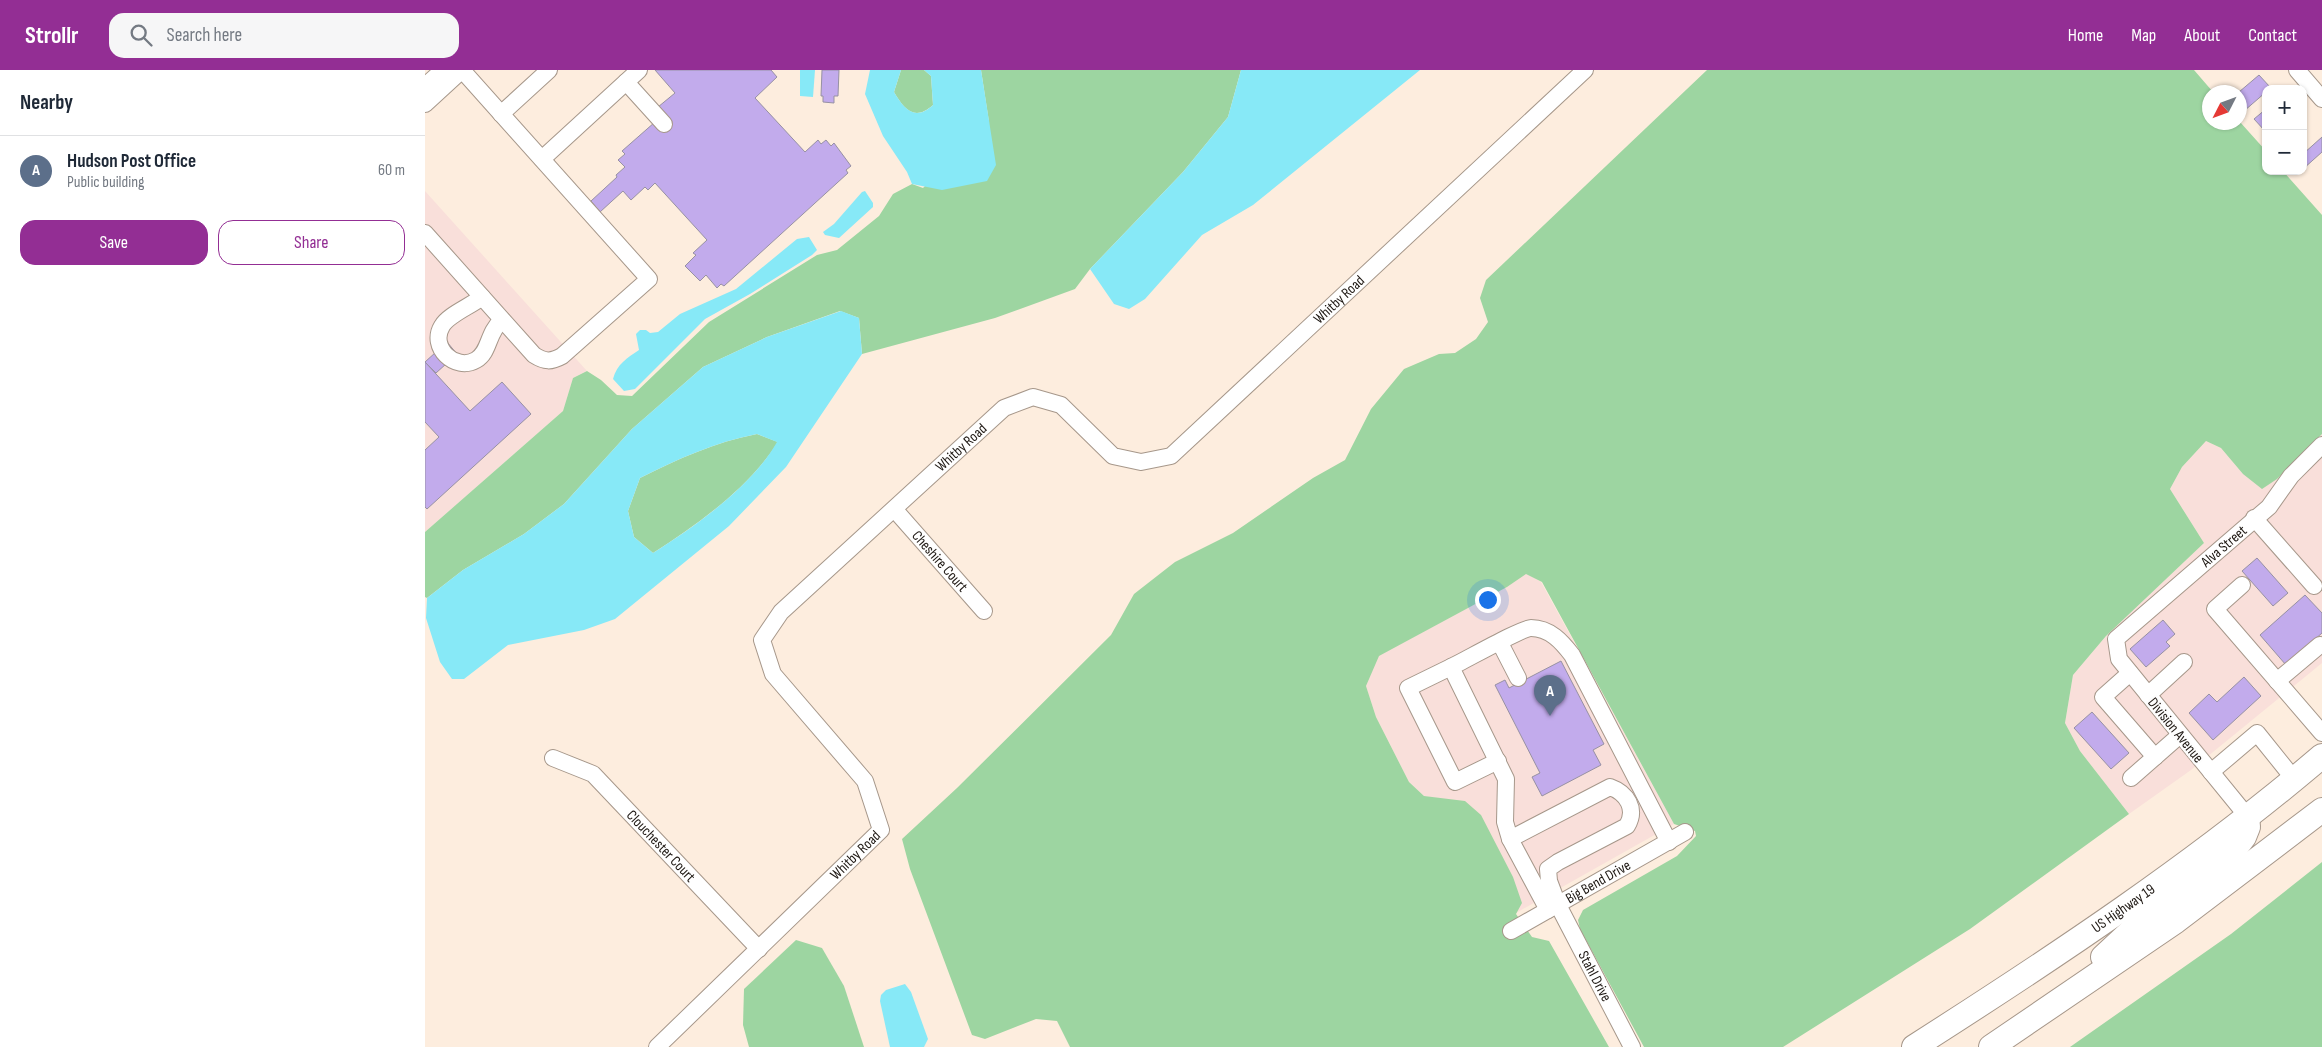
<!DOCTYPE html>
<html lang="en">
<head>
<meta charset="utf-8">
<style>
	body { margin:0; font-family:"Sofia Sans Condensed",sans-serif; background:#f6f6f7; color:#1f2937 }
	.controls { position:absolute; right:15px; top:15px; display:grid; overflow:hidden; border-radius:10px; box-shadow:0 1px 4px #0004 }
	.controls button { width:45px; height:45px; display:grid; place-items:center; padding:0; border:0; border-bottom:1px solid #e0e1e3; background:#fff; color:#1f2937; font:25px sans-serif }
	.compass { position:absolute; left:1777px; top:15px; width:45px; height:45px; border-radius:50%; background:#fff; box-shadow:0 1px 4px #0004; rotate:228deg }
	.you { position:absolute; left:1062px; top:529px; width:18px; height:18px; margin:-12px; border:4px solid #fff; border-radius:50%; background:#1a73e8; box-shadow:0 0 0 8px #1a73e833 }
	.badge { display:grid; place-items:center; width:32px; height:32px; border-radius:50%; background:#932e94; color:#fff; font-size:16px; font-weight:700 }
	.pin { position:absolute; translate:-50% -41px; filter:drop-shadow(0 1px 2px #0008) }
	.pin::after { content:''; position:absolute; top:26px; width:18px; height:15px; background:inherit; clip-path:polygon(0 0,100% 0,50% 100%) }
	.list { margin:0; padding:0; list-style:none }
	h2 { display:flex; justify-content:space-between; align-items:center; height:65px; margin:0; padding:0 20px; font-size:21px }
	h2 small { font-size:16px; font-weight:400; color:#747a83 }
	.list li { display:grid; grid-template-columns:32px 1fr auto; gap:15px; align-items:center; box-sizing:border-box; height:70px; padding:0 20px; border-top:1px solid #e0e1e3 }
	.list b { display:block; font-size:19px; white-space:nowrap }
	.list p { margin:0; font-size:16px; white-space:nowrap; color:#747a83 }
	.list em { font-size:16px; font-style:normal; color:#747a83 }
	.actions { display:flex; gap:10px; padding:15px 20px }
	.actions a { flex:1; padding:11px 0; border:1px solid #932e94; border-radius:15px; text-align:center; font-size:18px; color:#932e94 }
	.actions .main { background:#932e94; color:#fff }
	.icon { flex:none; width:28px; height:28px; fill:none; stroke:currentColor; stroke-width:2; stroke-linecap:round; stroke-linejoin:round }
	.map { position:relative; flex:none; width:1897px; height:977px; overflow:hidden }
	header { display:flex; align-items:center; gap:30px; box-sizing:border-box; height:70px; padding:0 25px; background:#932e94; color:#fff }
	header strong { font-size:24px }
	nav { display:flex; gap:28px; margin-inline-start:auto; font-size:18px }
	.search { width:350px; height:45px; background:#f6f6f7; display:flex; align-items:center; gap:12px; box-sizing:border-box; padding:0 18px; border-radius:15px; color:#747a83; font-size:19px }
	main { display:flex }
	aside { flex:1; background:#fff }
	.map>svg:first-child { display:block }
	.commercial { fill:#f9dfda }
	.green { fill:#9dd5a1 }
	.water { fill:#87e9f7; fill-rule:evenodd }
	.building { fill:#c2abec; stroke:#9791a3 }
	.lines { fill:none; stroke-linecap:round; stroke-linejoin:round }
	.minor-casing { stroke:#a6978a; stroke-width:18 }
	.highway-casing { stroke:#a6978a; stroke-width:26 }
	.minor { stroke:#fff; stroke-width:16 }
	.highway { stroke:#fff; stroke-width:24 }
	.labels { text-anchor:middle; stroke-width:4.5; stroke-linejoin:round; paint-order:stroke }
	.street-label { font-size:15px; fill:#1d1712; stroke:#fdfdfd }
</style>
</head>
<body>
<header>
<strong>Strollr</strong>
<div class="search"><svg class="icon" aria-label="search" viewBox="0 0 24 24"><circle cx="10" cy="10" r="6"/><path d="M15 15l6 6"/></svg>Search here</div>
<nav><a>Home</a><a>Map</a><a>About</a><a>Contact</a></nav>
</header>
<main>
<aside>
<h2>Nearby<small></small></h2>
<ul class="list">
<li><span class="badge" style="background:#5c6f8a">A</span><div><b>Hudson Post Office</b><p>Public building</p></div><em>60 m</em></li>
</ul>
<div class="actions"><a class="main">Save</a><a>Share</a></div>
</aside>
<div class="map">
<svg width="1897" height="977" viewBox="0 0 1897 977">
	<rect width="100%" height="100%" fill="#fdedde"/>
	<g class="commercial">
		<polygon points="0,121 162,301 148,308 138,341 0,462"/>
		<polygon points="1897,364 1897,593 1766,700 1704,744 1655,681 1640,653 1648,605 1681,566 1779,473 1745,419 1757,397 1781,371 1796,378 1818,404 1852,409"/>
		<polygon points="1101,503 1116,512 1249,754 1091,843 1016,729 999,726 984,712 951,647 941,616 953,586 1082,517"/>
	</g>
	<g class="green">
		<path d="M476 0H499L506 6 508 35C489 52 479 39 469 22Z"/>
		<polygon points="556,0 816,0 803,47 758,102 665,199 650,219 570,248 437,284 434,248 415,241 342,267 278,297 207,359 139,434 99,464 38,500 2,528 0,527 0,462 138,341 148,308 162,301 176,310 192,325 207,326 284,252 392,185 412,180 454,146 468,124 487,114 498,118 564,52"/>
		<polygon points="1282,0 1769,0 1788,22 1784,22 1784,52 1815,52 1841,81 1841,101 1858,101 1897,145 1897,364 1852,409 1837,419 1818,404 1796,378 1781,371 1757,397 1745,419 1779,473 1681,566 1648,605 1640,653 1655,681 1704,744 1545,859 1358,977 1219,977 1155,859 1153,850 1158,840 1252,786 1271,766 1270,761 1249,754 1117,512 1101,504 1082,517 954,586 941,616 951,647 984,712 999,726 1040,731 1056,745 1088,807 1097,833 1091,844 1107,867 1124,871 1184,977 645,977 632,951 611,949 560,969 547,965 485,799 477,769 532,718 686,565 709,524 750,492 808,463 888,408 920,390 946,339 979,299 1014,284 1030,283 1051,269 1063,252 1055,228 1061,210"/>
		<path d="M332 364 353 372C324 418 273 454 228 483L209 467 203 441 215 408C253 389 290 372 332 364Z"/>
		<polygon points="1897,792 1897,977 1645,977 1806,864"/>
		<polygon points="371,870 397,878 419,916 439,977 324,977 318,955 319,919"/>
	</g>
	<g class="water">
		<polygon points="375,0 390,0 388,27 375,26"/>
		<path d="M445 0H476L469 22C479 39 490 52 508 35L506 6 499 0H556L571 95 562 111 517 120 487 114 482 102 458 66 440 24Z"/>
		<polygon points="816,0 995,0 828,135 777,165 720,229 704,239 689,234 665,199 758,102 803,47"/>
		<polygon points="440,121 448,133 448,137 414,168 400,165 398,162 409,154 437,122"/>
		<path d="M384 167 392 180 387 185 325 224 280 249 210 319 199 321 188 309C192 294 202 288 214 280L211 264 215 260H221L225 263 233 262 255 244 311 219 372 169Z"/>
		<path d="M416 241 434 248 437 284 361 397 304 456 190 549 159 560 83 575 39 609H27L15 592 1 548 2 528 38 500 99 464 139 434 207 359 278 297 342 267ZM332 364 352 372C327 416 271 456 228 483L209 467 203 441 215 408C253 389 290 372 332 364Z"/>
		<polygon points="480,914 486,922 503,969 499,977 465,977 455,931 456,925 461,920"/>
	</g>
	<g class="building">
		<polygon points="346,0 352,7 330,28 380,82 393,70 396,74 401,70 406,76 409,73 426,96 421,100 423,103 299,216 296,214 292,218 281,205 275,211 260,196 271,185 268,183 282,170 230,113 223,120 220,117 206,130 198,121 175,142 166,131 192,107 191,105 200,97 193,90 200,84 197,81 230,52 238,61 247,52 233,37 250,23 230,0"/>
		<polygon points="397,0 414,0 413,26 409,26 409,33 398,32 398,26 396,26"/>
		<polygon points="1834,5 1845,17 1841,19 1841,22 1819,41 1814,35 1814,22"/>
		<polygon points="1841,39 1841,60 1840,61 1829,49"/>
		<polygon points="1897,67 1897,82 1878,99 1878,84"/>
		<polygon points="22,272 32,284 11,303 0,292"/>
		<polygon points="0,292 45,341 77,312 106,344 2,439 0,437 0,380 14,367 0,352"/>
		<polygon points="1832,488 1863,523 1848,536 1817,501"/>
		<polygon points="1880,525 1897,543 1897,563 1861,595 1835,565"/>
		<polygon points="1738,550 1750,564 1741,572 1745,576 1721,597 1705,579"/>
		<polygon points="1136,591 1179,674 1168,680 1176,695 1117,726 1107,707 1115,703 1070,615 1080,610 1084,618"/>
		<polygon points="1819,607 1836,626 1788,670 1764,643 1784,624 1792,632"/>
		<polygon points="1667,642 1704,683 1686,699 1649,658"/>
	</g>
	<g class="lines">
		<defs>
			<g id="minor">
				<polyline points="1872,0 1897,29"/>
				<polyline points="201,12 239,54"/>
				<polyline points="0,16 18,0"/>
				<path d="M0 34 37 0 224 209 137 286C126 292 120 292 109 285L0 163"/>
				<polyline points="76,44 124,0"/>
				<polyline points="117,89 214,0"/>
				<path d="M57 227C46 236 23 245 17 256 4 277 30 302 51 290 65 282 62 263 77 250"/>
				<path id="s1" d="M470 440 559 541"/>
				<polyline points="1829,448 1889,516"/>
				<polyline points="1817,515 1790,539 1897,663"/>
				<polyline points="1075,573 1093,608"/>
				<polyline points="1026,597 983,618 1030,712 1073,691"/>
				<polyline points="1705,603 1678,627 1730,687"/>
				<polyline points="1852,611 1895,575"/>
				<polyline points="1723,625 1759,592"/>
				<path id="s2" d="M128 688 168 704 334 879"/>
				<polyline points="1786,702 1832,663 1869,709"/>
				<polyline points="1706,708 1755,665"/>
				<path id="s3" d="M1822 746 1694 589 1691 569 1844 437 1866 406 1897 375"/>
				<path id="s4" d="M1085 769 1185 717C1202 723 1212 739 1202 756L1133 792 1123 799 1124 811 1133 835 1207 977"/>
				<path d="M1123 840 1085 769 1080 752 1081 709 1026 597C1039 591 1097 558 1106 558 1125 558 1137 572 1147 585L1244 772"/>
				<path id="s5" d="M1086 861 1260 762"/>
				<path id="s6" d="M232 977 456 760 440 711 348 604 337 570 356 542 579 338 608 327 636 335 688 386 716 392 746 386 1160 0"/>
			</g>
			<g id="highway">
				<polyline points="1678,887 1706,861 1803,788 1819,767 1823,757 1822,746"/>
				<path id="s7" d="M1489 977C1630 887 1770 794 1897 686"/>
				<polyline points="1566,977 1751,851 1897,740"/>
			</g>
		</defs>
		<use href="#minor" class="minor-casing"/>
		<use href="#highway" class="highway-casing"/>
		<use href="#minor" class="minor"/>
		<use href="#highway" class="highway"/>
	</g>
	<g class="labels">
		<g class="street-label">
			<text dy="5" stroke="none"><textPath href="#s6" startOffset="1298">Whitby Road</textPath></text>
			<text dy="5" stroke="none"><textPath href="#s6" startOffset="818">Whitby Road</textPath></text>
			<text dy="5" stroke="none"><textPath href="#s3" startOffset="365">Alva Street</textPath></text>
			<text dy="5" stroke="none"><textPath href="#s1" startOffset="68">Cheshire Court</textPath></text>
			<text transform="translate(1751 660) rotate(51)" y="5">Division Avenue</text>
			<text dy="5" stroke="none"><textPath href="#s2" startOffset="142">Clouchester Court</textPath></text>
			<text dy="5" stroke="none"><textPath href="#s6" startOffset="276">Whitby Road</textPath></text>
			<text dy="5" stroke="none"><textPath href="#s5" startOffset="100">Big Bend Drive</textPath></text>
			<text dy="5" stroke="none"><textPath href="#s7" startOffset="251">US Highway 19</textPath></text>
			<text dy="5" stroke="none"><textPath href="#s4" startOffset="370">Stahl Drive</textPath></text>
		</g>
	</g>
</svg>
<div class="controls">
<button>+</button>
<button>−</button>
</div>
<svg class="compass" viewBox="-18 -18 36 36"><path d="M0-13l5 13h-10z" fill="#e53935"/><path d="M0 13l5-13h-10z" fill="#747a83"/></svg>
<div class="you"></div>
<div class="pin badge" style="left:1125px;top:646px;background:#5c6f8a">A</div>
</div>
</main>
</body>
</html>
